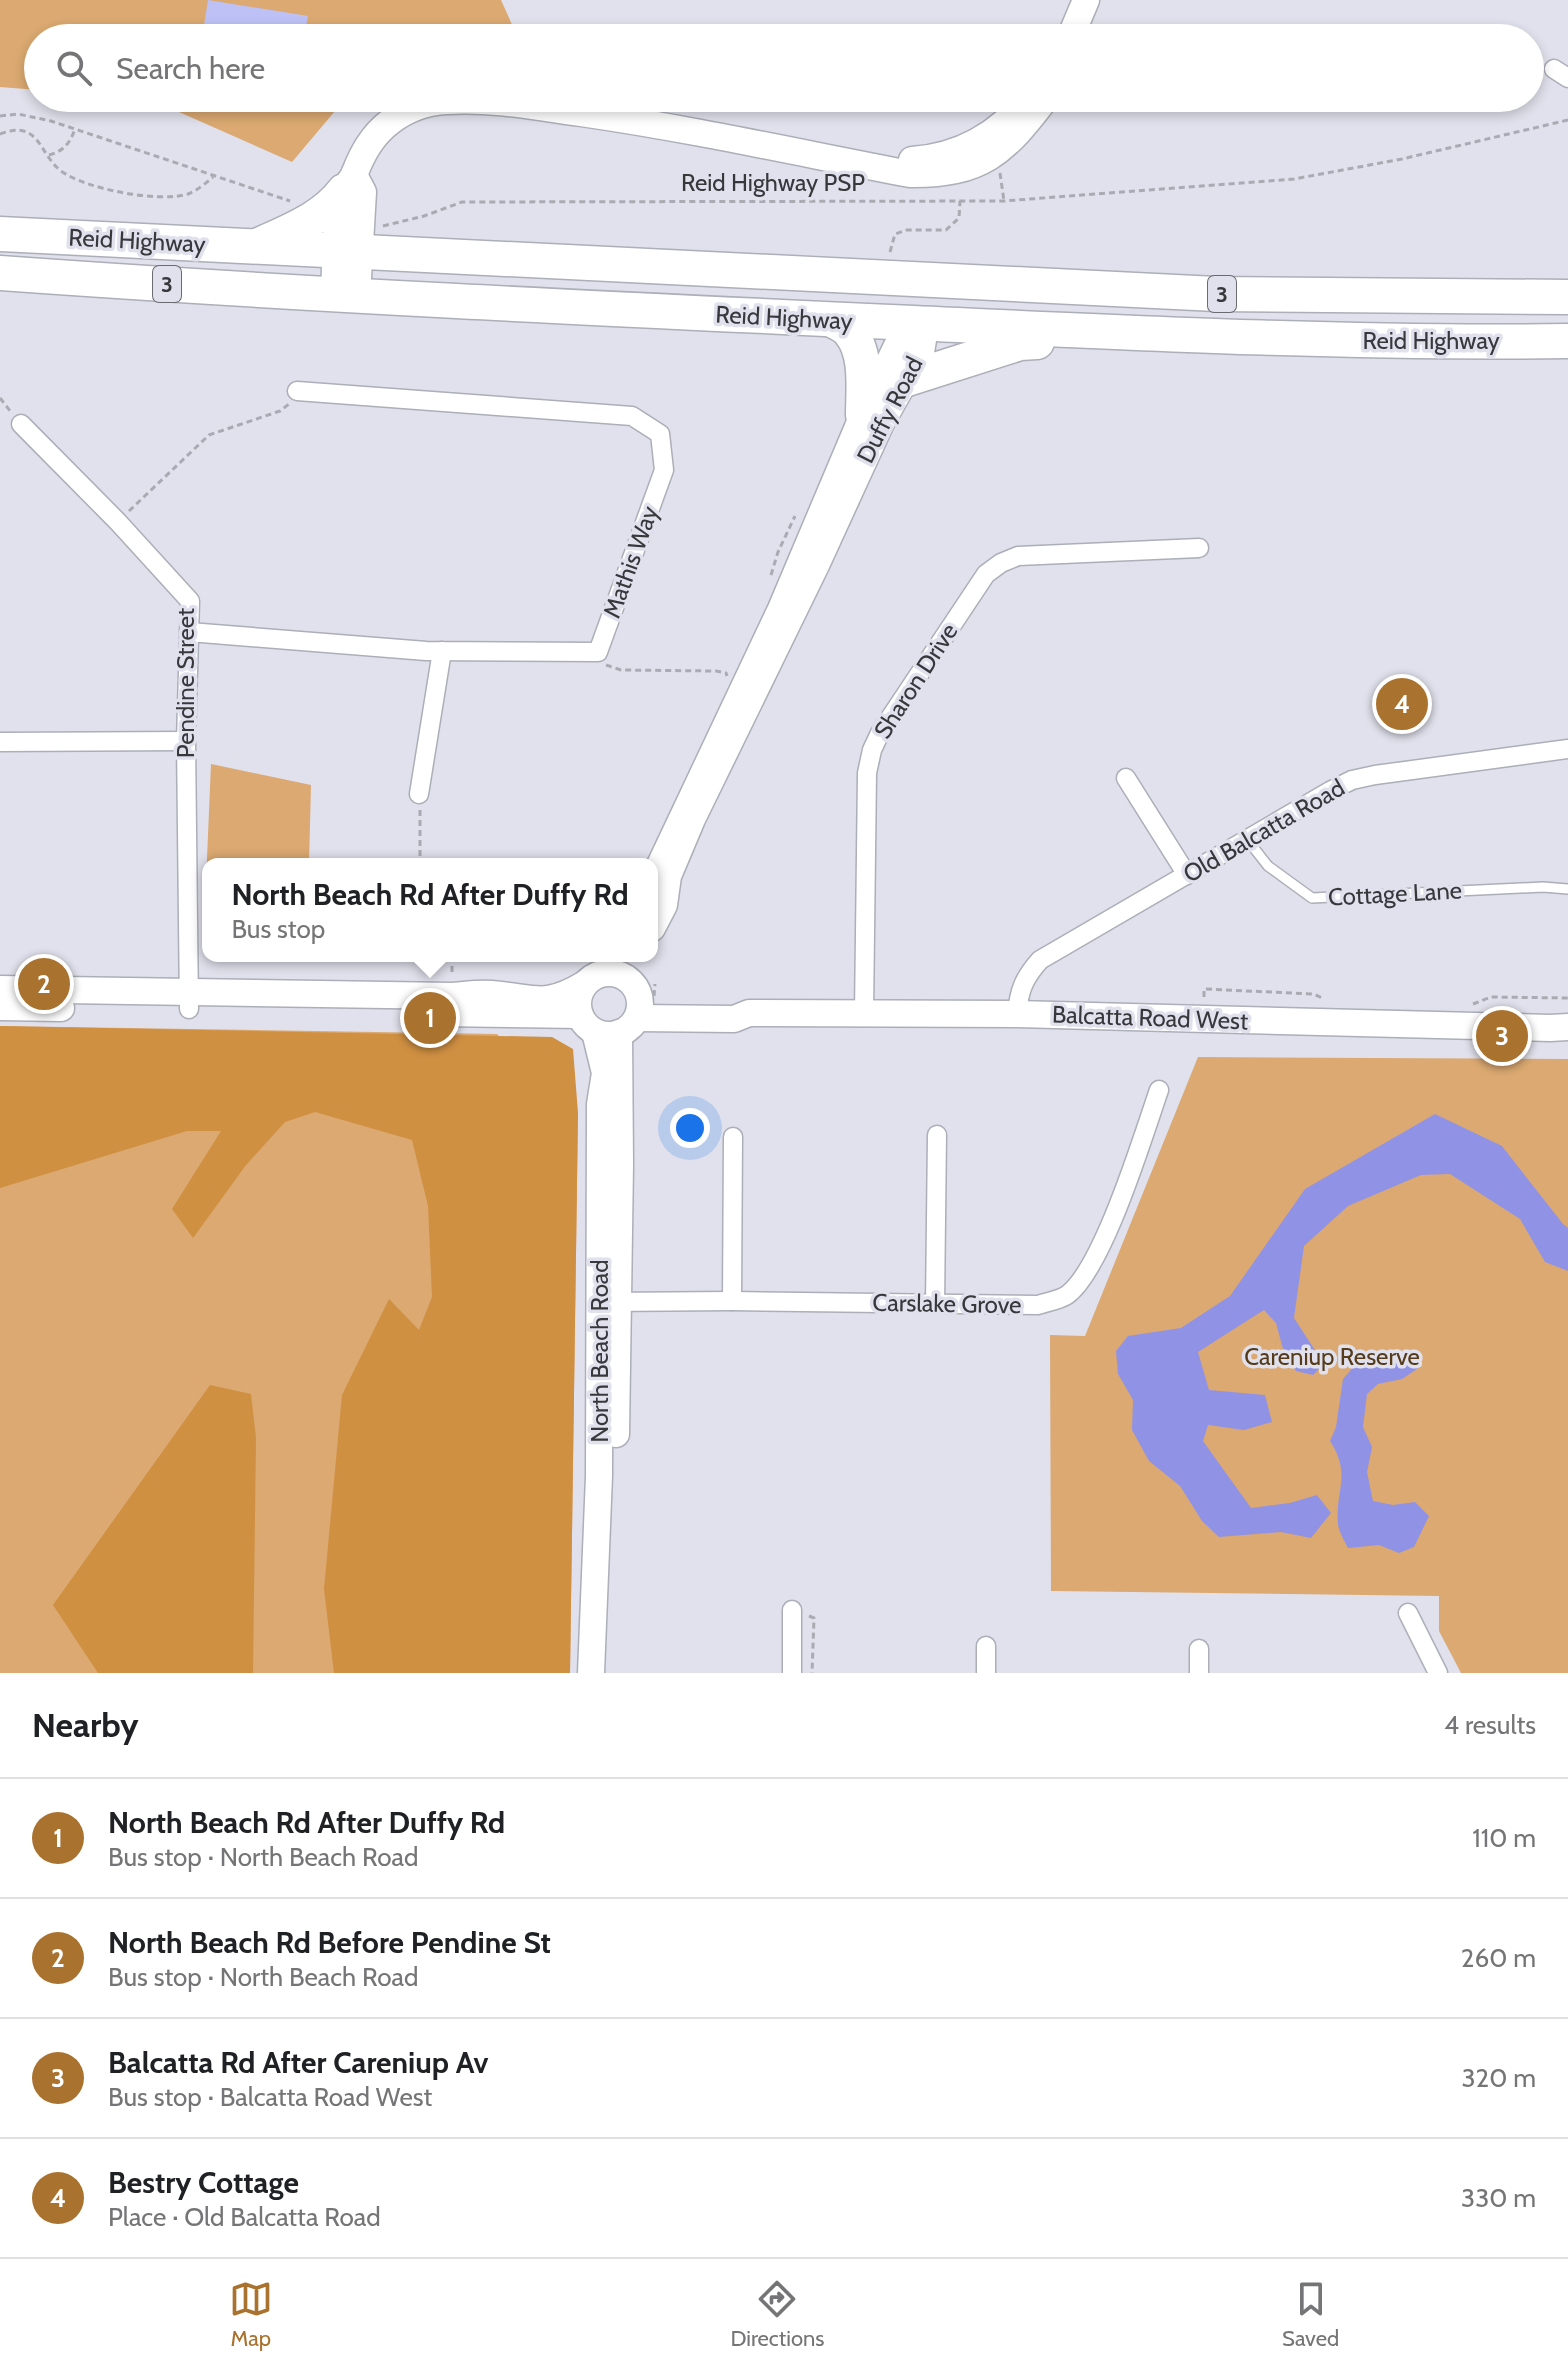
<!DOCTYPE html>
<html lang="en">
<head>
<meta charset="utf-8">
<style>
	body { margin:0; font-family:Cabin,sans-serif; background:#f6f6f6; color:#202124 }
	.you { position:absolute; left:690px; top:1128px; width:28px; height:28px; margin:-20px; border:6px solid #fff; border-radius:50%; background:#1a73e8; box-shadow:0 0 0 12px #1a73e833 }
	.badge { display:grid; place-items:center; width:52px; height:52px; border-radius:50%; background:#a9722e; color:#fff; font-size:26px; font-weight:700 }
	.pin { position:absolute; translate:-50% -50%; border:4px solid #fff; box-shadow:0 2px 8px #0006 }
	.popup { position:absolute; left:202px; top:858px; width:456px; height:104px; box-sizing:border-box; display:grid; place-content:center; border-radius:16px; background:#fff; filter:drop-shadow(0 2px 6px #0005); font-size:26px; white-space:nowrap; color:#757577 }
	.popup b { font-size:30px; color:#202124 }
	.popup::after { content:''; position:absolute; left:50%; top:100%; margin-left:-16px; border:16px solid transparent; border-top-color:#fff }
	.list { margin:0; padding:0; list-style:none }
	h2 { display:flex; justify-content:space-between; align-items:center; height:104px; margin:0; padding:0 32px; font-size:34px }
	h2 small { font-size:26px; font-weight:400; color:#757577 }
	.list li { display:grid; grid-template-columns:52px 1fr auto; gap:24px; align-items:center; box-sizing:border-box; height:120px; padding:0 32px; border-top:2px solid #e0e0e0 }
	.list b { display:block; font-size:30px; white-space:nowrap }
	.list p { margin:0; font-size:26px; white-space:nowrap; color:#757577 }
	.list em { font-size:26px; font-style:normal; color:#757577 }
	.icon { flex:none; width:44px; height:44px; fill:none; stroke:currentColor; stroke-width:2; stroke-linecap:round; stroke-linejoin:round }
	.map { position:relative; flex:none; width:1568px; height:1673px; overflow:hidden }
	.search { position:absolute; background:#fff; box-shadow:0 4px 12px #0003; left:24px; right:24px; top:24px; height:88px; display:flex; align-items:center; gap:20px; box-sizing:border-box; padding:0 28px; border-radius:44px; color:#757577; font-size:30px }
	.sheet { height:584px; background:#fff }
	nav { display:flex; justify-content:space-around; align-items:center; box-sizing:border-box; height:112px; border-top:2px solid #e0e0e0; background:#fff; font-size:22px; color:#757577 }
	nav a { display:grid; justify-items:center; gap:4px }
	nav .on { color:#a9722e }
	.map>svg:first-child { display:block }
	.green { fill:#dba971 }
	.forest { fill:#d09042 }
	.water { fill:#9092e6 }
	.building { fill:#bdc1f5 }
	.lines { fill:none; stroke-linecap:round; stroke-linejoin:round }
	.lane-casing { stroke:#acaeb8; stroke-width:12 }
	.street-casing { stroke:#acaeb8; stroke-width:21 }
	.secondary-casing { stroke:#acaeb8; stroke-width:29 }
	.highway-casing { stroke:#acaeb8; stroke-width:37 }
	.path { stroke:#aaaab3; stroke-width:3; stroke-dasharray:6 4; stroke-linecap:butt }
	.lane { stroke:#fff; stroke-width:9 }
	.street { stroke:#fff; stroke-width:18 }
	.secondary { stroke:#fff; stroke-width:26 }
	.highway { stroke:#fff; stroke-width:34 }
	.labels { text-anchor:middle; stroke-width:7; stroke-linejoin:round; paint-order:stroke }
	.shield { fill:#e0e1ec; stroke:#6a6a71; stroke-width:2 }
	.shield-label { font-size:22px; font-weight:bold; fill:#37373c }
	.street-label { font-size:24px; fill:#37373c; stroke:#e0e1ec }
	.park-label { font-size:24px; fill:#563b1a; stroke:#e0e1ec }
</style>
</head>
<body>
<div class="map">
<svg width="1568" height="1673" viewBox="0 0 1568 1673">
	<rect width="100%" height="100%" fill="#e0e1ec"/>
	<g class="green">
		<polygon points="0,0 501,0 518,38 38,38 38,90 0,87"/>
		<polygon points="120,98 346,98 292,162 154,101"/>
		<polygon points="211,764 311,785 309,864 208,864 206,882"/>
		<polygon points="0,1026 497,1034 578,1113 570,1673 0,1673"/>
		<polygon points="1198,1057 1568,1059 1568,1673 1461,1673 1439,1631 1439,1596 1051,1591 1050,1335 1085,1336"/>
	</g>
	<g class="forest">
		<polygon points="0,1026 552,1037 573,1049 578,1113 570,1673 334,1673 324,1589 342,1395 389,1299 419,1330 432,1297 428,1206 412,1140 315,1112 285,1122 246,1165 193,1238 172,1209 221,1131 187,1131 0,1188"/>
		<polygon points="210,1385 251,1394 256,1438 253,1673 98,1673 53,1605"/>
	</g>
	<g class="water">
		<polygon points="1435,1114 1502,1146 1563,1224 1568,1228 1568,1271 1545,1262 1520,1219 1450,1174 1421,1175 1348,1206 1304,1246 1294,1318 1324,1364 1313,1375 1296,1371 1283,1349 1276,1323 1264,1310 1198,1352 1209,1390 1265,1395 1272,1422 1244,1430 1208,1425 1203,1441 1251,1508 1290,1503 1317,1495 1331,1513 1311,1538 1281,1532 1219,1537 1202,1521 1180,1486 1149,1461 1132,1430 1133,1400 1118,1374 1116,1351 1128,1336 1181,1328 1230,1296 1305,1189"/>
		<path d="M1417 1357V1369L1402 1379 1378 1384 1367 1394 1363 1427 1372 1447 1367 1472 1373 1501 1393 1505 1415 1502 1429 1516 1414 1547 1399 1553 1379 1545 1348 1548C1344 1540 1339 1532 1338 1524 1335 1489 1352 1475 1330 1441L1336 1427 1343 1379 1356 1364Z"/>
	</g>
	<g class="building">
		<polygon points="208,0 308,16 304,38 202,38"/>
		<polygon points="1414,688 1418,715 1391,719 1386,692"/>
	</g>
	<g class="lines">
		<defs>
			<polyline id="lane" points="1246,838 1268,866 1312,898 1543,887 1568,889"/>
			<g id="street">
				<polyline points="1554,69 1568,78"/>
				<polyline points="21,424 118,522 190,601 186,741 189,1009"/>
				<polyline points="189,632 426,651 598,652 664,470 660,434 632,416 297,391"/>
				<polyline points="0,742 186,741"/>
				<polyline points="1126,778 1187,875"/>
				<polyline points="419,794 442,651"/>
				<polyline points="864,1013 867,773 872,750 880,733 986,574 1001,563 1018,556 1199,548"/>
				<path d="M1017 1014C1019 990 1024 978 1040 960L1330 791 1352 780 1375 775 1568 749"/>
				<polyline points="732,1301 733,1137"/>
				<path d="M606 1302 732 1301 1038 1305C1047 1302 1060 1300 1067 1295 1103 1269 1143 1136 1159 1090"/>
				<polyline points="935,1304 937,1135"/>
				<polyline points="792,1610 792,1673"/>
				<polyline points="1408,1613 1438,1673"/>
				<polyline points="986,1673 986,1646"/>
				<polyline points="1199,1673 1199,1649"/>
			</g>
			<g id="secondary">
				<polyline points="1070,38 1086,0"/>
				<path d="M912 160C959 157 999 135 1027 98"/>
				<polyline points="354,175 363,192 357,295"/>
				<path d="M334 294C336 263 333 219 344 191 346 185 351 181 354 175 362 154 372 135 391 121 408 108 427 102 447 101 492 98 537 107 581 113 692 129 800 153 910 174 982 175 1005 152 1046 98"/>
				<polyline points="652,882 781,609 863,415 898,344 908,331 919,324 923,340 921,352 881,423 816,565 692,819 668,876 664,905 652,928"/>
				<circle cx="609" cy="1004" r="31"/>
				<path d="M0 989 452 996C465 995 479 993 491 994 535 997 543 1009 585 984"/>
				<polyline points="0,1007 61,1008"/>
				<polyline points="436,1013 580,1015"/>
				<polyline points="637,1018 734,1019 749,1013 1017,1014 1550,1028 1568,1027"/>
				<polyline points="616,1434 620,1165 619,1033"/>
				<polyline points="591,1673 599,1476 600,1104 605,1073 595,1032"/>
			</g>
			<g id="highway">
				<polyline points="0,234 1216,294 1568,297"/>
				<path d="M257 246C289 231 323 219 344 191"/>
				<path d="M0 273C304 295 609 309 914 323 1132 333 1350 344 1568 341"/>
				<path d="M832 320C838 323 845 326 849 331 868 352 863 390 863 415"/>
				<polyline points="907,379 1020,343 1037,342"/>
			</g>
		</defs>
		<use href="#lane" class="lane-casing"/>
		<use href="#street" class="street-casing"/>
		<use href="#secondary" class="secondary-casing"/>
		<use href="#highway" class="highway-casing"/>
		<g class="path">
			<polyline points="0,116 18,114 51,121 290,201"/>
			<path d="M0 134C40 119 38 153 61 171 85 189 159 203 188 194 198 190 206 183 213 177"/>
			<path d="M49 155C64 151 70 143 75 129"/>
			<polyline points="1000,173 1004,201"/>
			<polyline points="383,226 424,216 462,202 1004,201 1294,179 1402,159 1568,120"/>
			<polyline points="890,252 895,234 907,230 946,230 959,218 960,201"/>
			<polyline points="0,398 11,412"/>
			<polyline points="129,511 209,435 280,411 289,404"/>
			<polyline points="771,575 778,552 795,516"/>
			<polyline points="606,665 621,670 716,671 726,673 727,676"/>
			<polyline points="420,810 420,864"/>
			<polyline points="452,956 452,976"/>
			<polyline points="654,996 655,984"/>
			<polyline points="1204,997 1204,989 1314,994 1324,999"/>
			<polyline points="1473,1004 1491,997 1568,998"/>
			<polyline points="809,1616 814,1618 812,1673"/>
		</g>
		<use href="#lane" class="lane"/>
		<use href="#street" class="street"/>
		<use href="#secondary" class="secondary"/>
		<use href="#highway" class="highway"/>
	</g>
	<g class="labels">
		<g class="shield">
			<rect x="153" y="266" width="28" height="36" rx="6"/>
			<rect x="1208" y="276" width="28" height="36" rx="6"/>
		</g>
		<g class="shield-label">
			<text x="167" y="292">3</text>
			<text x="1222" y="302">3</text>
		</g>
		<g class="street-label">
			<text x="773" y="191">Reid Highway PSP</text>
			<text transform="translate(137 241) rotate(3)" y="8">Reid Highway</text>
			<text transform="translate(784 318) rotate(3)" y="8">Reid Highway</text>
			<text x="1431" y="349">Reid Highway</text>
			<text transform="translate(890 410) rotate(-63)" y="8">Duffy Road</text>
			<text transform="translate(631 562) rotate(-70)" y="8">Mathis Way</text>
			<text transform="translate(916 681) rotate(-57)" y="8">Sharon Drive</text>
			<text transform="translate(186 683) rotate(-90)" y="8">Pendine Street</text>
			<text transform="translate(1264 831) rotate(-30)" y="8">Old Balcatta Road</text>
			<text transform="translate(1395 894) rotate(-3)" y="8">Cottage Lane</text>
			<text transform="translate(1150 1018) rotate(2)" y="8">Balcatta Road West</text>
			<text transform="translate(947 1304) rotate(1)" y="8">Carslake Grove</text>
			<text transform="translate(600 1351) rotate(-90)" y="8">North Beach Road</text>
		</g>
		<g class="park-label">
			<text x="1332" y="1365">Careniup Reserve</text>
		</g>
	</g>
</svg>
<div class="you"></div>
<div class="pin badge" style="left:430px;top:1018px">1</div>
<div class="popup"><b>North Beach Rd After Duffy Rd</b>Bus stop</div>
<div class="pin badge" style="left:44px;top:984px">2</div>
<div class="pin badge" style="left:1502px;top:1036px">3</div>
<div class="pin badge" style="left:1402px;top:704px">4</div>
<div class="search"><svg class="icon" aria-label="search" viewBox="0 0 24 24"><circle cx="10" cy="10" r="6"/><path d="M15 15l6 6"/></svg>Search here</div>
</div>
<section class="sheet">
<h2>Nearby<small>4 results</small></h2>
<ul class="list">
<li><span class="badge">1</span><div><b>North Beach Rd After Duffy Rd</b><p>Bus stop · North Beach Road</p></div><em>110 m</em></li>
<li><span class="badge">2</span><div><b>North Beach Rd Before Pendine St</b><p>Bus stop · North Beach Road</p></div><em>260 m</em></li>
<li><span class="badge">3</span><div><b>Balcatta Rd After Careniup Av</b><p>Bus stop · Balcatta Road West</p></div><em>320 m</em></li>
<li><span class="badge">4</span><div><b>Bestry Cottage</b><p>Place · Old Balcatta Road</p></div><em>330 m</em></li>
</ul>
</section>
<nav>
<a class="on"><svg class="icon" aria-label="map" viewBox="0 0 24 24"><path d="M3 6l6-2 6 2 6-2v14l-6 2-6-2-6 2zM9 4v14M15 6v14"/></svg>Map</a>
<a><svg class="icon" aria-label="directions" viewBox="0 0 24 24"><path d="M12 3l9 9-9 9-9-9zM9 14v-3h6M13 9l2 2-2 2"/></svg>Directions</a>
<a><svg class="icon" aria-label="saved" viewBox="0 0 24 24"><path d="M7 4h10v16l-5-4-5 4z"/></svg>Saved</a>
</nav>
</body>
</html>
